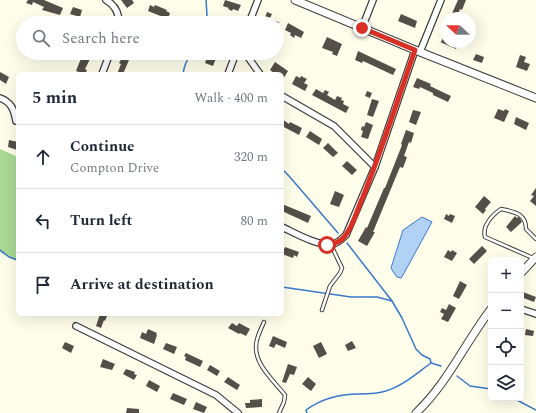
<!DOCTYPE html>
<html lang="en">
<head>
<meta charset="utf-8">
<style>
	body { margin:0; font-family:Spectral,serif; background:#f6f6f7; color:#1f2937 }
	.controls { position:absolute; right:12px; bottom:12px; display:grid; overflow:hidden; border-radius:6px; box-shadow:0 4px 16px #0002 }
	.controls button { width:36px; height:36px; display:grid; place-items:center; padding:0; border:0; border-bottom:1px solid #e0e1e3; background:#fff; color:#1f2937; font:20px sans-serif }
	.compass { position:absolute; left:440px; top:12px; width:36px; height:36px; border-radius:50%; background:#fff; box-shadow:0 4px 16px #0002; rotate:291deg }
	.stop { position:absolute; width:12px; height:12px; margin:-9px; border:3px solid #d93025; border-radius:50%; background:#fff }
	.stop.end { background:#d93025; border-color:#fff; box-shadow:0 1px 4px #0008 }
	.list { margin:0; padding:0; list-style:none }
	h2 { display:flex; justify-content:space-between; align-items:center; height:52px; margin:0; padding:0 16px; font-size:17px }
	h2 small { font-size:13px; font-weight:400; color:#747a83 }
	.list li { display:grid; grid-template-columns:26px 1fr auto; gap:12px; align-items:center; box-sizing:border-box; height:64px; padding:0 16px; border-top:1px solid #e0e1e3 }
	.list b { display:block; font-size:15px; white-space:nowrap }
	.list p { margin:0; font-size:13px; white-space:nowrap; color:#747a83 }
	.list em { font-size:13px; font-style:normal; color:#747a83 }
	.icon { flex:none; width:22px; height:22px; fill:none; stroke:currentColor; stroke-width:2; stroke-linecap:round; stroke-linejoin:round }
	.map { position:relative; flex:none; width:536px; height:413px; overflow:hidden }
	.search { position:absolute; background:#fff; box-shadow:0 4px 16px #0002; left:16px; top:16px; width:268px; height:44px; display:flex; align-items:center; gap:10px; box-sizing:border-box; padding:0 14px; border-radius:22px; color:#747a83; font-size:15px }
	.panel { position:absolute; background:#fff; box-shadow:0 4px 16px #0002; left:16px; top:72px; width:268px; height:244px; border-radius:6px }
	.map>svg:first-child { display:block }
	.forest { fill:#a9d995 }
	.water { fill:#b1d1f5; stroke:#3979cc }
	.lines { fill:none; stroke-linecap:round; stroke-linejoin:round }
	.stream { stroke:#3979cc; stroke-width:1.5 }
	.building { fill:#554f49 }
	.service-casing { stroke:#3f3f3f; stroke-width:4.5 }
	.minor-casing { stroke:#3f3f3f; stroke-width:8 }
	.tertiary-casing { stroke:#3f3f3f; stroke-width:9 }
	.service { stroke:#fff; stroke-width:2.5 }
	.minor { stroke:#fff; stroke-width:5.5 }
	.tertiary { stroke:#fff; stroke-width:7 }
	.route { stroke:#d93025; stroke-width:5 }
</style>
</head>
<body>
<div class="map">
<svg width="536" height="413" viewBox="0 0 536 413">
	<rect width="100%" height="100%" fill="#fffeeb"/>
	<polygon class="forest" points="0,149 18,157 18,262 0,252"/>
	<polygon class="water" points="422,217 432,222 403,275 401,278 397,277 394,273 391,268 403,230"/>
	<g class="lines">
		<g class="stream">
			<polyline points="206,0 207,15 206,23"/>
			<path d="M183 74C184 66 187 59 192 53"/>
			<polyline points="282,169 289,176 338,233"/>
			<polyline points="347,243 392,301 402,318 416,349 422,355 430,359 431,363 441,366"/>
			<polyline points="0,250 9,257 18,260"/>
			<polyline points="282,287 351,297 377,297 392,301"/>
			<polyline points="457,376 470,386 491,389"/>
			<polyline points="513,398 536,410"/>
			<path d="M307 413 306 410C321 399 340 394 359 394 368 394 377 394 386 391 403 386 417 373 431 363"/>
		</g>
	</g>
	<g class="building">
		<polygon points="28,0 44,0 63,8 60,15 42,10 44,7 33,2 32,5 26,3"/>
		<polygon points="121,0 132,0 134,3 127,8"/>
		<polygon points="225,0 241,5 238,11 233,9 232,11 228,9 229,8 223,6"/>
		<polygon points="458,0 466,0 462,10 460,9 457,18 450,18"/>
		<polygon points="150,5 154,7 155,5 167,10 166,11 170,13 168,19 148,11"/>
		<polygon points="73,7 82,10 80,17 70,14"/>
		<polygon points="267,12 272,14 270,18 280,23 263,23"/>
		<polygon points="401,14 417,21 415,28 398,21"/>
		<polygon points="288,23 304,32 301,38 295,35 294,38 290,35 291,33 285,30"/>
		<polygon points="446,31 446,42 459,42 456,49 440,42 441,42"/>
		<polygon points="327,37 342,44 337,56 332,54 333,52 322,48"/>
		<polygon points="358,51 396,69 393,75 363,61 362,63 355,60"/>
		<polygon points="74,53 88,53 92,55 85,69 87,70 85,74 76,71 82,56"/>
		<polygon points="125,53 131,53 129,60 123,74 117,74 121,64 119,63"/>
		<polygon points="212,53 218,53 213,66 205,63 208,54 211,55"/>
		<polygon points="476,54 484,57 482,63 473,60"/>
		<polygon points="520,55 526,57 524,62 530,64 527,71 516,67"/>
		<polygon points="275,62 288,71 282,81 282,74 275,74 270,70"/>
		<polygon points="0,72 9,77 6,84 0,80"/>
		<polygon points="296,76 300,78 301,76 307,79 304,83 308,85 305,91 292,84"/>
		<polygon points="417,78 431,84 430,86 451,96 448,102 433,95 433,93 420,87 419,89 413,87"/>
		<polygon points="316,89 323,93 325,90 329,92 327,95 335,100 337,96 342,98 341,100 344,101 343,104 349,107 346,113 312,95"/>
		<polygon points="367,91 372,93 370,98 365,96"/>
		<polygon points="372,99 379,101 373,117 367,115"/>
		<polygon points="498,109 504,111 505,109 509,111 504,122 494,118"/>
		<polygon points="413,110 421,112 416,125 409,122"/>
		<polygon points="516,117 529,123 526,130 514,124"/>
		<polygon points="282,119 289,124 290,122 302,128 299,135 282,126"/>
		<polygon points="366,122 373,125 368,139 361,137 363,131 361,130 362,126 364,127"/>
		<polygon points="406,130 414,133 411,143 409,142 404,156 407,157 403,168 400,167 373,232 375,232 367,246 358,241 366,227 367,228 384,188 385,188 402,145 401,144"/>
		<polygon points="310,131 322,139 319,145 306,137"/>
		<polygon points="9,140 18,142 17,150 8,147"/>
		<polygon points="328,143 338,153 333,157 323,148"/>
		<polygon points="347,161 357,170 352,175 342,166"/>
		<polygon points="536,188 536,206 530,201 534,196 531,195"/>
		<polygon points="335,191 344,195 339,207 330,204"/>
		<polygon points="484,196 491,202 485,209 486,210 483,214 475,207"/>
		<polygon points="282,204 311,216 308,223 282,211"/>
		<polygon points="446,214 449,216 450,214 455,216 452,223 444,219"/>
		<polygon points="515,216 517,218 518,217 520,218 522,222 511,232 506,227"/>
		<polygon points="482,246 487,251 474,264 469,259"/>
		<polygon points="285,247 299,252 297,257 294,255 293,258 282,254"/>
		<polygon points="448,250 451,252 452,250 457,253 452,261 444,257"/>
		<polygon points="460,281 467,285 459,299 453,296"/>
		<polygon points="523,292 536,297 534,302 521,297"/>
		<polygon points="449,304 456,308 448,322 441,319 444,314 440,312 442,308 446,310"/>
		<polygon points="100,314 106,314 106,316 107,316 105,321 104,320 101,328 96,326"/>
		<polygon points="232,323 237,326 239,323 250,329 246,336 240,333 239,334 228,328"/>
		<polygon points="148,329 157,333 156,334 157,335 154,344 140,338 142,332 146,334"/>
		<polygon points="526,329 534,331 533,336 525,335"/>
		<polygon points="273,336 287,342 285,348 276,344 274,348 269,346"/>
		<polygon points="352,341 356,348 348,351 345,345"/>
		<polygon points="65,342 74,346 71,353 62,348"/>
		<polygon points="321,342 327,354 319,358 313,346"/>
		<polygon points="166,343 177,347 174,354 163,349"/>
		<polygon points="186,353 203,361 200,367 185,360 186,357 184,356"/>
		<polygon points="103,359 115,364 112,370 100,367"/>
		<polygon points="288,364 297,367 294,375 290,374 286,383 282,382"/>
		<polygon points="210,365 220,371 217,376 207,370"/>
		<polygon points="126,369 135,372 134,374 137,375 134,380 123,374"/>
		<polygon points="228,377 240,385 237,390 224,382"/>
		<polygon points="308,377 316,384 311,391 302,384"/>
		<polygon points="149,380 160,386 157,392 146,386"/>
		<polygon points="173,393 187,399 184,405 170,399"/>
		<polygon points="262,399 262,407 246,408 245,403 250,403 250,400"/>
		<polygon points="196,402 207,407 204,413 193,409"/>
		<polygon points="127,408 139,409 139,413 126,413"/>
	</g>
	<g class="lines">
		<defs>
			<g id="service">
				<path d="M533 258 485 237C482 226 492 215 501 209 514 212 526 213 526 229L536 239"/>
				<polyline points="322,310 330,286 340,273 342,268 331,245"/>
				<path d="M264 322C261 329 256 338 256 346 255 365 274 381 285 395L284 402 279 413"/>
			</g>
			<g id="minor">
				<path d="M106 0C115 5 119 13 119 23"/>
				<polyline points="249,23 258,0"/>
				<polyline points="362,28 373,0"/>
				<polyline points="420,52 441,0"/>
				<polyline points="245,53 260,74"/>
				<polyline points="102,74 110,53"/>
				<polyline points="228,74 236,53"/>
				<polyline points="282,96 334,126 375,167"/>
				<path d="M0 98C11 102 14 109 16 121"/>
				<path d="M282 227C295 233 319 247 333 244 338 243 342 239 346 235L375 167 415 50"/>
				<polyline points="521,309 536,314"/>
				<polyline points="76,326 216,395 238,413"/>
			</g>
			<g id="tertiary">
				<polyline points="295,0 420,52 536,98"/>
				<polyline points="521,273 536,257"/>
				<path d="M416 413C447 384 465 343 491 309"/>
			</g>
		</defs>
		<use href="#service" class="service-casing"/>
		<use href="#minor" class="minor-casing"/>
		<use href="#tertiary" class="tertiary-casing"/>
		<use href="#service" class="service"/>
		<use href="#minor" class="minor"/>
		<use href="#tertiary" class="tertiary"/>
	</g>
	<g class="lines">
		<path class="route" d="M327 245C334 244 341 242 345 236 354 225 357 209 363 197 382 149 398 99 415 50L362 28"/>
	</g>
</svg>
<div class="controls">
<button>+</button>
<button>−</button>
<button><svg class="icon" aria-label="locate" viewBox="0 0 24 24"><circle cx="12" cy="12" r="6"/><path d="M12 2v4M12 18v4M2 12h4M18 12h4"/></svg></button>
<button><svg class="icon" aria-label="layers" viewBox="0 0 24 24"><path d="M12 4l9 5-9 5-9-5zM3 14l9 5 9-5"/></svg></button>
</div>
<svg class="compass" viewBox="-18 -18 36 36"><path d="M0-13l5 13h-10z" fill="#e53935"/><path d="M0 13l5-13h-10z" fill="#747a83"/></svg>
<div class="stop" style="left:327px;top:245px"></div>
<div class="stop end" style="left:362px;top:28px"></div>
<div class="search"><svg class="icon" aria-label="search" viewBox="0 0 24 24"><circle cx="10" cy="10" r="6"/><path d="M15 15l6 6"/></svg>Search here</div>
<section class="panel">
<h2>5 min<small>Walk · 400 m</small></h2>
<ul class="list">
<li><svg class="icon" aria-label="ahead" viewBox="0 0 24 24"><path d="M12 20V5M6 11l6-6 6 6"/></svg><div><b>Continue</b><p>Compton Drive</p></div><em>320 m</em></li>
<li><svg class="icon" aria-label="left" viewBox="0 0 24 24"><path d="M17 20v-9H6M10 6l-5 5 5 5"/></svg><div><b>Turn left</b></div><em>80 m</em></li>
<li><svg class="icon" aria-label="arrive" viewBox="0 0 24 24"><path d="M6 21V4h12l-3 4 3 4H6"/></svg><div><b>Arrive at destination</b></div></li>
</ul>
</section>
</div>
</body>
</html>
